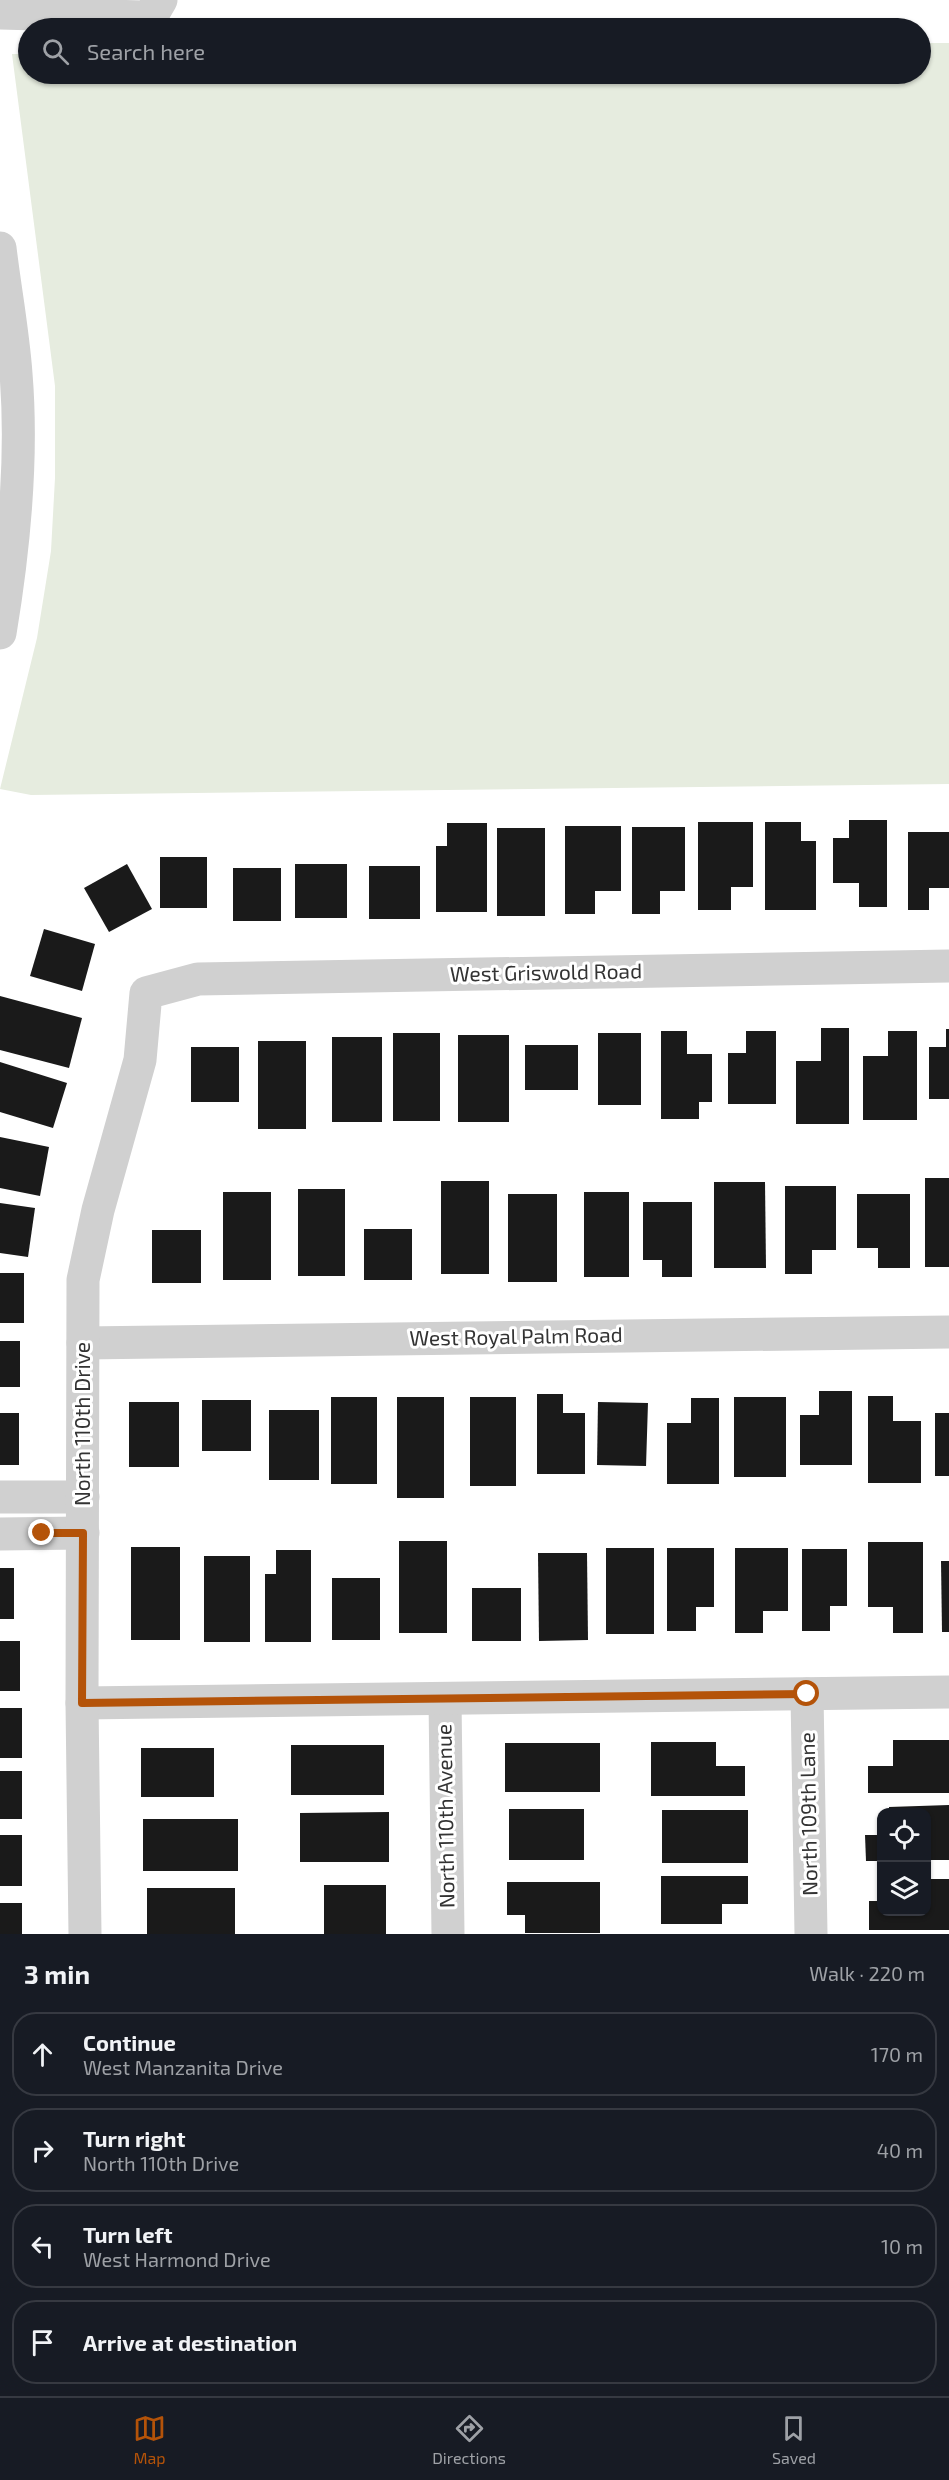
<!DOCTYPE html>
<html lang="en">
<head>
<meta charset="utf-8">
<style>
	body { margin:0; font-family:"Exo 2",sans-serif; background:#242831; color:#f1f3f6 }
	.controls { position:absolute; right:18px; bottom:18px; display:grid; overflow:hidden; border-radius:12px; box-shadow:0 2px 4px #0004 }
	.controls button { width:54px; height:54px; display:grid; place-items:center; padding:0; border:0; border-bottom:2px solid #363941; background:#171b24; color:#f1f3f6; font:30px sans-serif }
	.stop { position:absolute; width:18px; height:18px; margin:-14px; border:4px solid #b45309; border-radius:50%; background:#fff }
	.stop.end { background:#b45309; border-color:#fff; box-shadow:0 2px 6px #0008 }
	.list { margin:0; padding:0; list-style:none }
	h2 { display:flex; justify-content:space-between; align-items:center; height:78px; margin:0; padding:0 24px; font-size:26px }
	h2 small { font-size:20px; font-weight:400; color:#9ea1a6 }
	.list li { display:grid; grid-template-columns:39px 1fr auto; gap:18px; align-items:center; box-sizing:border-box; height:84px; margin:0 12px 12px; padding:0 12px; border:2px solid #363941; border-radius:24px }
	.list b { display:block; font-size:22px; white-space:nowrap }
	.list p { margin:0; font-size:20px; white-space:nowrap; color:#9ea1a6 }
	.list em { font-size:20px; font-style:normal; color:#9ea1a6 }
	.icon { flex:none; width:33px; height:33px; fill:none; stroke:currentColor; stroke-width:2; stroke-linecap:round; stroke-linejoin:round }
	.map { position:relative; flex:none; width:949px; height:1934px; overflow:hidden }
	.search { position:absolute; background:#171b24; box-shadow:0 2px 4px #0004; left:18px; right:18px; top:18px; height:66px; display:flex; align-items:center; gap:15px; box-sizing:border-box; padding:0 21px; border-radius:33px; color:#9ea1a6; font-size:22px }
	.sheet { height:462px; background:#171b24 }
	nav { display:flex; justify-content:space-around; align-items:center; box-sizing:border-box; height:84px; border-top:2px solid #363941; background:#171b24; font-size:16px; color:#9ea1a6 }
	nav a { display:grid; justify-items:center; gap:3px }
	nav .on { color:#b45309 }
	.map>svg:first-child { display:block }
	.green { fill:#e6ecdf }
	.building { fill:#1a1a1a }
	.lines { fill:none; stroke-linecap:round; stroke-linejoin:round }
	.minor { stroke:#d0d0d0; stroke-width:33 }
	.route { stroke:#b45309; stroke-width:8 }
	.labels { text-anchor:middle; stroke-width:6; stroke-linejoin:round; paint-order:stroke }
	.street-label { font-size:21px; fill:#333; stroke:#fff }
</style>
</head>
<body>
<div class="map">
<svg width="949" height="1934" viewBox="0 0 949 1934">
	<rect width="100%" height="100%" fill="#fff"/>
	<polygon class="green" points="921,43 949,43 949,784 31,795 0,789 37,638 51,551 55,478 55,386 12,54 28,54 28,74 920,74"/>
	<g class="building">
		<polygon points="849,820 887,820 887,907 859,907 859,883 833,883 833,838 849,838"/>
		<polygon points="698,822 753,822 753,887 731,887 731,910 698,910"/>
		<polygon points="765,822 801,822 801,841 816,841 816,910 765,910"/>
		<polygon points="447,823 487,823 487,912 436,912 436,846 447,846"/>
		<polygon points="565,826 621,826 621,891 595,891 595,914 565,914"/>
		<polygon points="632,827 685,827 685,891 660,891 660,914 632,914"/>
		<rect x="497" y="828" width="48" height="88"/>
		<polygon points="908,832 949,832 949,888 929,888 929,910 908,910"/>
		<rect x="160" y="857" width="47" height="51"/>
		<polygon points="127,864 152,909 109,932 84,888"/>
		<rect x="295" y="864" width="52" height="54"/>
		<rect x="369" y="866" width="51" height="53"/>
		<rect x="233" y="868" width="48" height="53"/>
		<polygon points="44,929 95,944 82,991 30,976"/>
		<polygon points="0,996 82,1018 69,1068 0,1050"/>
		<polygon points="821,1028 849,1028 849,1124 796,1124 796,1061 821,1061"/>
		<polygon points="946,1029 949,1029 949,1099 929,1099 929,1047 946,1047"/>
		<polygon points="661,1031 687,1031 687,1054 712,1054 712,1102 699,1102 699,1119 661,1119"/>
		<polygon points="746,1031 776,1031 776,1104 728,1104 728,1053 746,1053"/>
		<polygon points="888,1031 917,1031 917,1120 863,1120 863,1056 888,1056"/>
		<rect x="393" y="1033" width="47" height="88"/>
		<rect x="598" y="1033" width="43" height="72"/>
		<rect x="458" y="1035" width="51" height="87"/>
		<rect x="332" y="1037" width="50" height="85"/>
		<rect x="258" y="1041" width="48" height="88"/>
		<rect x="525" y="1045" width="53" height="45"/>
		<rect x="191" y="1047" width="48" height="55"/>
		<polygon points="0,1062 67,1083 53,1128 0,1112"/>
		<polygon points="0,1137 49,1147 40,1196 0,1188"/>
		<rect x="925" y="1178" width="24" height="89"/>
		<rect x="441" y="1181" width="48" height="93"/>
		<polygon points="714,1182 765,1182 766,1268 714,1268"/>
		<polygon points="785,1186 836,1186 836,1250 812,1250 812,1274 785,1274"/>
		<rect x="298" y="1189" width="47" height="87"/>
		<rect x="223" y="1192" width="48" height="88"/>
		<rect x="584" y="1192" width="45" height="85"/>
		<rect x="508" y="1194" width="49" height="88"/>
		<polygon points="857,1194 910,1194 910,1268 878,1268 878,1248 857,1248"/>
		<polygon points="643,1202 692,1202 692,1277 662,1277 662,1260 643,1260"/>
		<polygon points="0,1203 35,1208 28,1257 0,1253"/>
		<rect x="364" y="1229" width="48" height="51"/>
		<rect x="152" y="1230" width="49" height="53"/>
		<rect x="0" y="1273" width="24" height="50"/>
		<rect x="0" y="1341" width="20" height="46"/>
		<polygon points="819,1391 852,1391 852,1465 800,1465 800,1415 819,1415"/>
		<polygon points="537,1394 563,1394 563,1413 585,1413 585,1474 537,1474"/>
		<polygon points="868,1396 893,1396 893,1421 921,1421 921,1483 868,1483"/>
		<rect x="331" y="1397" width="46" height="87"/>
		<rect x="397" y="1397" width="47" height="101"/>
		<rect x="470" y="1397" width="46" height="89"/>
		<rect x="734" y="1397" width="52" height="80"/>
		<polygon points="691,1398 719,1398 719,1484 667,1484 667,1423 691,1423"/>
		<rect x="202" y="1400" width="49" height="51"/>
		<rect x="129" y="1402" width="50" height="65"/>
		<polygon points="598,1402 648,1403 646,1466 597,1465"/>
		<rect x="269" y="1410" width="50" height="70"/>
		<rect x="0" y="1413" width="19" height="52"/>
		<rect x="935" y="1413" width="14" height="63"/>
		<rect x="399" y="1541" width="48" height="92"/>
		<polygon points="868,1542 923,1542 923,1633 893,1633 893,1607 868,1607"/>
		<rect x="131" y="1547" width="49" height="93"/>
		<rect x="606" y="1548" width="48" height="86"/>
		<polygon points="667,1548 714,1548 714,1607 696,1607 696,1631 667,1631"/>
		<polygon points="735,1548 788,1548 788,1611 763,1611 763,1633 735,1633"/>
		<polygon points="802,1549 847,1549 847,1606 830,1606 830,1631 802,1631"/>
		<polygon points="276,1550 311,1550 311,1642 265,1642 265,1574 276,1574"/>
		<polygon points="538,1553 587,1553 588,1640 539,1641"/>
		<rect x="204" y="1556" width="46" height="86"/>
		<polygon points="941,1561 949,1561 949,1632 942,1632"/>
		<rect x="0" y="1568" width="14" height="51"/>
		<rect x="332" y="1578" width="48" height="62"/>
		<rect x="472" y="1588" width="49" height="53"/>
		<rect x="0" y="1641" width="20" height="50"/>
		<rect x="0" y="1708" width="22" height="50"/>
		<polygon points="893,1740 949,1740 949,1793 868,1793 868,1766 893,1766"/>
		<polygon points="651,1742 716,1742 716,1766 745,1766 745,1796 651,1796"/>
		<rect x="505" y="1743" width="95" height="49"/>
		<rect x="291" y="1745" width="93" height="50"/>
		<rect x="141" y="1748" width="73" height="49"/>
		<rect x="0" y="1771" width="22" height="48"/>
		<polygon points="949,1805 949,1860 926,1860 926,1812 889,1812 889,1807"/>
		<rect x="509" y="1809" width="75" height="51"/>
		<rect x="662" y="1810" width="86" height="53"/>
		<polygon points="389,1812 389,1862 300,1862 300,1813"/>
		<rect x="143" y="1819" width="95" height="52"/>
		<rect x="0" y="1835" width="22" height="51"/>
		<polygon points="865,1835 882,1835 882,1861 866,1861"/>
		<polygon points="661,1876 748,1876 748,1904 722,1904 722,1924 661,1924"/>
		<polygon points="926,1879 949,1879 949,1930 869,1930 869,1901 882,1901 882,1912 926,1912"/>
		<polygon points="507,1882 600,1882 600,1933 525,1933 525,1915 507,1915"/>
		<rect x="324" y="1885" width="62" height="49"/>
		<rect x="147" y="1888" width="88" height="46"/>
		<rect x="0" y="1903" width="22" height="31"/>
	</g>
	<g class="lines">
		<g class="minor">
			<polyline points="0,13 143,17 154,12 161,0"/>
			<path d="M0 248C5 290 13 332 16 374 23 460 14 549 0 633"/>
			<polyline points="83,1343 949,1332"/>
			<polyline points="0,1497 83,1497"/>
			<polyline points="0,1534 83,1533"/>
			<polyline points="807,1694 811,1934"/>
			<polyline points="445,1699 448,1934"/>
			<polyline points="82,1703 949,1692"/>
			<polyline points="85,1934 82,1703 83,1280 98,1210 140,1060 146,993 198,979 949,966"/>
		</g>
	</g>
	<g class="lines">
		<polyline class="route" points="42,1533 83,1533 82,1703 807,1694"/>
	</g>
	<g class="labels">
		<g class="street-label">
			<text transform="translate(546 973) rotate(-1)" y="7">West Griswold Road</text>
			<text transform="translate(516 1337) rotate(-1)" y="7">West Royal Palm Road</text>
			<text transform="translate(83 1424) rotate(-90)" y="7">North 110th Drive</text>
			<text transform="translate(809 1814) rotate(-91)" y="7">North 109th Lane</text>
			<text transform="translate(446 1816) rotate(-91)" y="7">North 110th Avenue</text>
		</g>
	</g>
</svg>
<div class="controls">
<button><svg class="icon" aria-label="locate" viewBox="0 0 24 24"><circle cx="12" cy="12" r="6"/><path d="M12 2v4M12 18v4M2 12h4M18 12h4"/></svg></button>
<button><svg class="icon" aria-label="layers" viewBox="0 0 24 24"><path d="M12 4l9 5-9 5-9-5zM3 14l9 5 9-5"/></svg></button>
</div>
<div class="stop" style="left:807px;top:1694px"></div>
<div class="stop end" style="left:42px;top:1533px"></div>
<div class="search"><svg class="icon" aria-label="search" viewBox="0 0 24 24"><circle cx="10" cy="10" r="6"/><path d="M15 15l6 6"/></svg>Search here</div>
</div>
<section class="sheet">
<h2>3 min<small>Walk · 220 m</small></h2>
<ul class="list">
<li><svg class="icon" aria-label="ahead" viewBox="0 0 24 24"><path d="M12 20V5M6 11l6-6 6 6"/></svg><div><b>Continue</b><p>West Manzanita Drive</p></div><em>170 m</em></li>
<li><svg class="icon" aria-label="right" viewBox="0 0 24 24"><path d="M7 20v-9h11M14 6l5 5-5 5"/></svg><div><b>Turn right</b><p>North 110th Drive</p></div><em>40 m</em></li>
<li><svg class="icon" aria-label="left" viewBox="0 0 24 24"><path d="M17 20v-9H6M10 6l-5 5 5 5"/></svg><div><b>Turn left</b><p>West Harmond Drive</p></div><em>10 m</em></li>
<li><svg class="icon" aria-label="arrive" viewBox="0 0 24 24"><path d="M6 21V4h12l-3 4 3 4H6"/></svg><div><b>Arrive at destination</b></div></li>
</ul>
</section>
<nav>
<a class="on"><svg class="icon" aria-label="map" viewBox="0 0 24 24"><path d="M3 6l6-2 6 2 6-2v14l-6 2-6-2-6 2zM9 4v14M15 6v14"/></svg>Map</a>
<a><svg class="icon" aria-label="directions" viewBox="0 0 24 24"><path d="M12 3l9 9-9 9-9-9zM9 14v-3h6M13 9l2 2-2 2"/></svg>Directions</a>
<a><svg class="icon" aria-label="saved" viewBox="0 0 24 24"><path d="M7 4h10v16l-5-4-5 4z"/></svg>Saved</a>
</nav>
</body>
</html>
